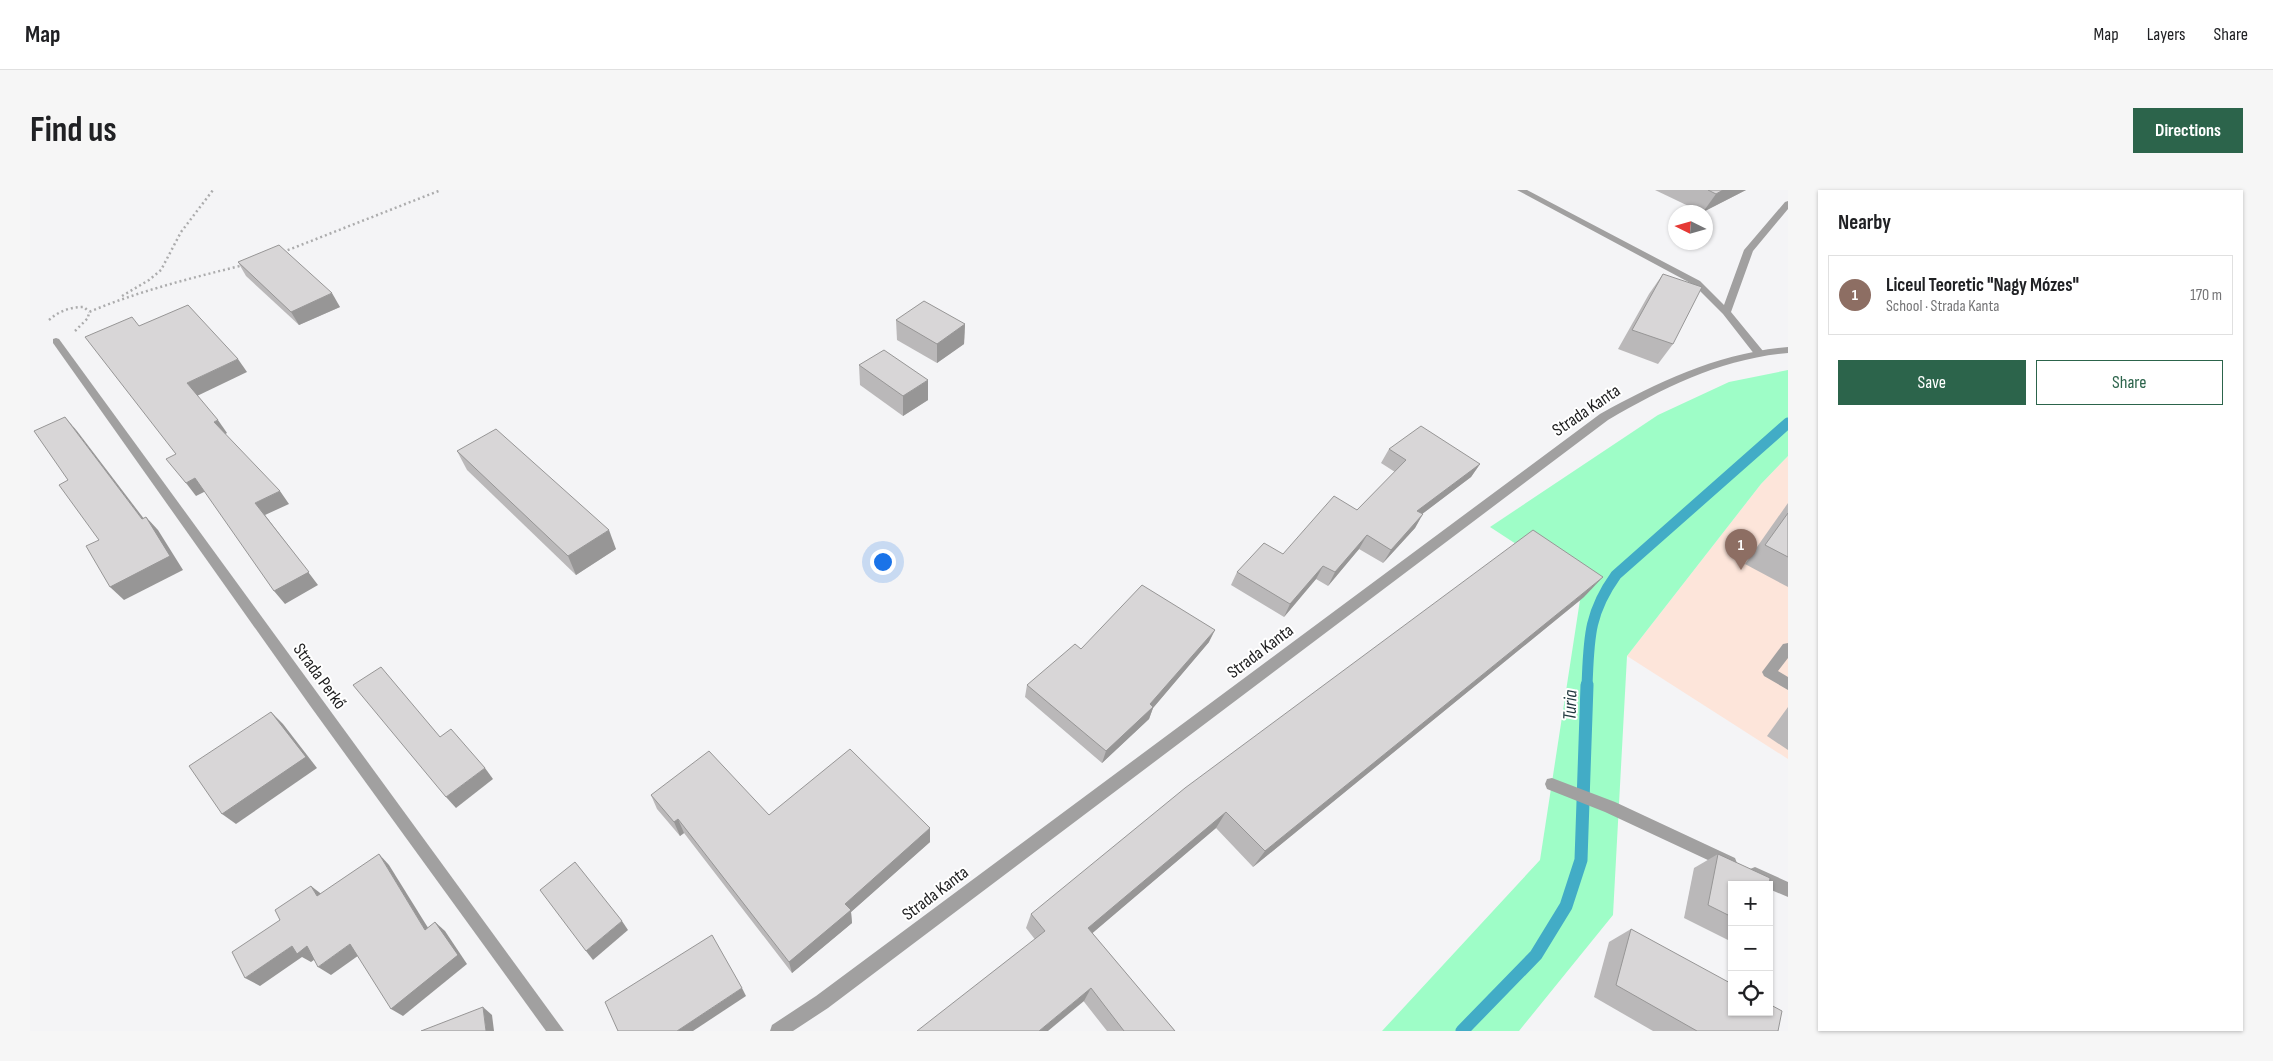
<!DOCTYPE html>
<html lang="en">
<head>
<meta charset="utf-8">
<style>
	body { margin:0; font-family:"Sofia Sans Condensed",sans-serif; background:#f6f6f6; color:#202124 }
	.controls { position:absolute; right:15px; bottom:15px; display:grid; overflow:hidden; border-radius:0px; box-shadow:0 1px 4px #0004 }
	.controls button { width:45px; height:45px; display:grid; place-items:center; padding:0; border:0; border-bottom:1px solid #e0e0e0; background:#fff; color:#202124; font:25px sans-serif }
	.compass { position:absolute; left:1638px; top:15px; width:45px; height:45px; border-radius:50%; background:#fff; box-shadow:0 1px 4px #0004; rotate:275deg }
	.you { position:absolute; left:852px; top:371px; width:18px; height:18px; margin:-12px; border:4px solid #fff; border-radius:50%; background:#1a73e8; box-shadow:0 0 0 8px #1a73e833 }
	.badge { display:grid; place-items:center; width:32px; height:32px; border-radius:50%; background:#2c644b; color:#fff; font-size:16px; font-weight:700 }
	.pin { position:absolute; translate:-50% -41px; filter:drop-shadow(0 1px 2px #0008) }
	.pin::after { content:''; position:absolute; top:26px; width:18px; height:15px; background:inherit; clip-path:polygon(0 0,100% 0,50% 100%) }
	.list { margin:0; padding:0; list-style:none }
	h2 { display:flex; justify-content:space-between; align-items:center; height:65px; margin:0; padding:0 20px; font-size:21px }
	h2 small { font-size:16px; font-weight:400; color:#757577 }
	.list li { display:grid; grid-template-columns:32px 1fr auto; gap:15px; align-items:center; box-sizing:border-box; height:80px; margin:0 10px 10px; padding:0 10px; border:1px solid #e0e0e0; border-radius:0px }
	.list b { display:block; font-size:19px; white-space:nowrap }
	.list p { margin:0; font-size:16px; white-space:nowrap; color:#757577 }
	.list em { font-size:16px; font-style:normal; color:#757577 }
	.actions { display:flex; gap:10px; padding:15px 20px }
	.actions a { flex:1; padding:11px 0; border:1px solid #2c644b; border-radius:0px; text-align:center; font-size:18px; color:#2c644b }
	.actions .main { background:#2c644b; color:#fff }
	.icon { flex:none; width:28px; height:28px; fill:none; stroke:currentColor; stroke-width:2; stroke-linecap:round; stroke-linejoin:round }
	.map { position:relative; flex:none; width:1758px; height:841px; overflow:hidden; border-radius:0px }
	header { display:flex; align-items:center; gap:30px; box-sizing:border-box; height:70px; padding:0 25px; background:#fff; border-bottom:1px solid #e0e0e0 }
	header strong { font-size:24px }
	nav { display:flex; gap:28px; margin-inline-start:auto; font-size:18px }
	.intro { display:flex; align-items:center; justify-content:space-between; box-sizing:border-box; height:120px; padding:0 30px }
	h1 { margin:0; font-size:35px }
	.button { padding:12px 22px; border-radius:0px; background:#2c644b; color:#fff; font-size:18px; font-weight:700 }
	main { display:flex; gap:30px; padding:0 30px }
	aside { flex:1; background:#fff; border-radius:0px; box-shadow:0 1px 4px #0004 }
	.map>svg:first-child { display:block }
	.education { fill:#fde5da }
	.green { fill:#9efdc7 }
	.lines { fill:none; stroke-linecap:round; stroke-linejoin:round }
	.stream-far1 { stroke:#42acc6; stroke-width:11 }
	.stream { stroke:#42acc6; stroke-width:13 }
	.path { stroke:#acacad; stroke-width:2.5; stroke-dasharray:2 3; stroke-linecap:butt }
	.service { fill:#a1a0a0; fill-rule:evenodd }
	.minor { fill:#a1a0a0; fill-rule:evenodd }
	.tertiary { fill:#a1a0a0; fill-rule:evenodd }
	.wall { fill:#bab8b9 }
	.shaded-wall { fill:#979696 }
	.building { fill:#d8d6d7; stroke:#979696 }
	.labels { text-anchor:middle; stroke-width:4; stroke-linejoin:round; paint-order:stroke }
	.street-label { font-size:18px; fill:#212122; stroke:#fff }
	.water-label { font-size:19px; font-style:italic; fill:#1e363c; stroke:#fff }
</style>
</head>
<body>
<header>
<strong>Map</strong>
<nav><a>Map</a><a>Layers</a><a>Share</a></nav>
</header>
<div class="intro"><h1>Find us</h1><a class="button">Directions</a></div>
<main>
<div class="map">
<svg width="1758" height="841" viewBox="0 0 1758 841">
	<rect width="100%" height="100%" fill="#f4f4f6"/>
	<polygon class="education" points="1758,266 1758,569 1597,466 1731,294"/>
	<polygon class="green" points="1758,180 1758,266 1731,294 1597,466 1583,725 1489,841 1352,841 1510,670 1552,397 1460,337 1628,225 1699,192"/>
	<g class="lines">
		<path class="stream-far1" d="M1557 496C1559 450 1558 424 1586 385L1758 233"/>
		<polyline class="stream" points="1432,841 1506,765 1536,716 1551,670 1557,495"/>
		<g class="path">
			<polyline points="253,62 411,0"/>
			<polyline points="92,106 119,90 131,80 151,42 183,0"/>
			<path d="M19 130C29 121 40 117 54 117L59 122"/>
			<path d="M45 141 58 128 59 122C109 101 161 88 214 75"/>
		</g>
		<g class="service">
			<polygon points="1758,453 1758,468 1748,481 1758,487 1758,500 1734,486 1732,482 1753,454"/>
			<polygon points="1522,588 1585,612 1705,668 1707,673 1705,678 1700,680 1695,678 1575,622 1517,599 1515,594 1517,589"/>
			<polygon points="1725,677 1758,692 1758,707 1739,699 1739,695 1731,695 1720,689 1717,684 1720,679"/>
		</g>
		<g class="minor">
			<polygon points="1487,0 1497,0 1670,91 1694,115 1714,60 1755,12 1758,11 1758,19 1723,61 1701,122 1733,161 1733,165 1725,165 1693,124 1664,95"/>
			<polygon points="26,148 29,149 534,841 516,841 281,517 23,153 23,149"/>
		</g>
		<path class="tertiary" d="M1758 157V163C1691 169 1635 197 1578 230L798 818 763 841H740L742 835 786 806 1570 224C1630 191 1689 163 1758 157Z"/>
	</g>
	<g class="wall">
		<polygon points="1625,0 1716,0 1673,22 1671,22"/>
		<polygon points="208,72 310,117 269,135 216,86"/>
		<polygon points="1633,84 1643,154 1628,174 1588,159 1619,104"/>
		<polygon points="866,130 935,134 934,154 907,173 867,150"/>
		<polygon points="829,175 898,210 873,226 830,195"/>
		<polygon points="1359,259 1450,274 1441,287 1392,324 1385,338 1353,373 1329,359 1298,396 1286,389 1254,427 1201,395 1207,382 1253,364 1327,320 1365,282 1351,273"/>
		<polygon points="427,261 586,359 546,385 437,280"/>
		<polygon points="1758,313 1758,397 1715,374"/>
		<polygon points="1554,407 1223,677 1186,638 1062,743 1145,841 1077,841 996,738 1001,724"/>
		<polygon points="1179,452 1123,518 1119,529 1072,573 995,507 997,495 1051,459"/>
		<polygon points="1758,517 1758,560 1737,546"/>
		<polygon points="621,605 739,625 900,652 821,722 822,733 762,783 654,643 650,646 627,619"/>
		<polygon points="1688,664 1702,695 1702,752 1654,728 1664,678"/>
		<polygon points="1601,739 1748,841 1623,841 1564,807 1579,752"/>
	</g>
	<g class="shaded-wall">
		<polygon points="1693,0 1716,0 1673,22 1686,4"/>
		<polygon points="302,103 310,117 269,135 261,122"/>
		<polygon points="935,134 934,154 907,173 907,154"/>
		<polygon points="208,169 217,182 167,206 157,193"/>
		<polygon points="898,190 898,210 873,226 873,206"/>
		<polygon points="35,227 47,241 124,342 112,329"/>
		<polygon points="188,230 197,243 194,245 184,232"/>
		<polygon points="1450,274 1441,287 1379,334 1387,321"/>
		<polygon points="165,288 176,301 166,306 156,293"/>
		<polygon points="250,301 259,314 235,325 288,395 255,414 244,401 225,313"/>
		<polygon points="1393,324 1385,338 1353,373 1361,360"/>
		<polygon points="116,327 128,340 153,380 94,410 80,397"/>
		<polygon points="579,340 586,359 546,385 538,366"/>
		<polygon points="1337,345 1329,359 1298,396 1305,382"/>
		<polygon points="1293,376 1286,389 1254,427 1260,414"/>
		<polygon points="1573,387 1554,407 1223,677 1235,661"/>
		<polygon points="1185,440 1179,452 1123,518 1119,529 1072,573 1076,561 1120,514"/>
		<polygon points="241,522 253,534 287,578 206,634 192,624"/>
		<polygon points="455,578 463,589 426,618 416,607"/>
		<polygon points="1196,622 1186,638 1052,752 1058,738"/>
		<polygon points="648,629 654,643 650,646 644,632"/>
		<polygon points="900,638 900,652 821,722 822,733 762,783 759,772 815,714"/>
		<polygon points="349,664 359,675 405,749 395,740"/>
		<polygon points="281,696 294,706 287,706"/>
		<polygon points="592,731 598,740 563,770 556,761"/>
		<polygon points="405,732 415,741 437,774 373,826 361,819"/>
		<polygon points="320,754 332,763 301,785 288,777"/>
		<polygon points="262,756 277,756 291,765 281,772 272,767 230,796 215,788"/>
		<polygon points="712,798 716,806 663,841 647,841"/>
		<polygon points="1061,798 1054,811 1018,841 1009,841"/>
		<polygon points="453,817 462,825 464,841 456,841"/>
	</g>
	<g class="building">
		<polygon points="1678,0 1693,0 1686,4"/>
		<polygon points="249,55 302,103 261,122 208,72"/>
		<polygon points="1633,84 1672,97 1643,154 1602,140"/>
		<polygon points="894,111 935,134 907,154 866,130"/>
		<polygon points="158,115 208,169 157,193 188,230 184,232 250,301 225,313 279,382 244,401 165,288 156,293 136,269 146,264 55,147 102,127 109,136"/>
		<polygon points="854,160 898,190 873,206 829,175"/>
		<polygon points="35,227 112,329 116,327 140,366 80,397 56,356 69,350 29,295 38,290 4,241"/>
		<polygon points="1391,236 1450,274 1387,321 1393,324 1361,360 1337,345 1305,382 1293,376 1260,414 1207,382 1234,353 1253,364 1304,306 1327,320 1376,270 1359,259"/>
		<polygon points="466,239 579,340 538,366 427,261"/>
		<polygon points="1758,323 1758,367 1735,355"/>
		<polygon points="1503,340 1573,387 1235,661 1196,622 1058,738 1145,841 1094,841 1061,798 1009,841 887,841 1015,741 1001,724 1155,598"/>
		<polygon points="1112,395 1185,440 1120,514 1123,517 1076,561 997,495 1045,454 1051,459"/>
		<polygon points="351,477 410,547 421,539 455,578 416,607 323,495"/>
		<polygon points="241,522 276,567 192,624 159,576"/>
		<polygon points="820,559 900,638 815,714 821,720 759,772 648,629 644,632 621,605 679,561 739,625"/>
		<polygon points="349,664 395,740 405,732 428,765 361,819 320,754 288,777 277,756 267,764 262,756 215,788 202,762 250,730 245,720 281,696 287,706"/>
		<polygon points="1688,664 1740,688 1739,696 1739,695 1702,695 1702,727 1678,715"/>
		<polygon points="545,672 592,731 556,761 510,700"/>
		<polygon points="1601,739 1702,794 1702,822 1739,822 1739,814 1752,821 1748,841 1667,841 1586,795"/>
		<polygon points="682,745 712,798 647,841 588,841 575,812"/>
		<polygon points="453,817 456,841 391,841"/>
	</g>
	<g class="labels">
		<g class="street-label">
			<text transform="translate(1556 220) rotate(-34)" y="6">Strada Kanta</text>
			<text transform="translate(1230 461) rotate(-37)" y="6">Strada Kanta</text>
			<text transform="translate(290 486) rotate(54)" y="6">Strada Perkő</text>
			<text transform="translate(905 703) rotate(-37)" y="6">Strada Kanta</text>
		</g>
		<g class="water-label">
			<text transform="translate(1539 515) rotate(-88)" y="7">Turia</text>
		</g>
	</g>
</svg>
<div class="controls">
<button>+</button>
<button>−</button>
<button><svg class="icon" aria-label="locate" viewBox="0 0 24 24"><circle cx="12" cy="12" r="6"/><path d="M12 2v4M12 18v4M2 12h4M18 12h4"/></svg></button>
</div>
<svg class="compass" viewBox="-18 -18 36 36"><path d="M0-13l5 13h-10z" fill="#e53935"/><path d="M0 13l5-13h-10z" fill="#757577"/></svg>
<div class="you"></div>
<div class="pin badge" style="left:1711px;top:380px;background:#8d6e63">1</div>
</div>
<aside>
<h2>Nearby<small></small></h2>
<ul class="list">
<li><span class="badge" style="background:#8d6e63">1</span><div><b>Liceul Teoretic &quot;Nagy Mózes&quot;</b><p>School · Strada Kanta</p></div><em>170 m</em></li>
</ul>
<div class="actions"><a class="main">Save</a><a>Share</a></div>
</aside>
</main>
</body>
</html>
